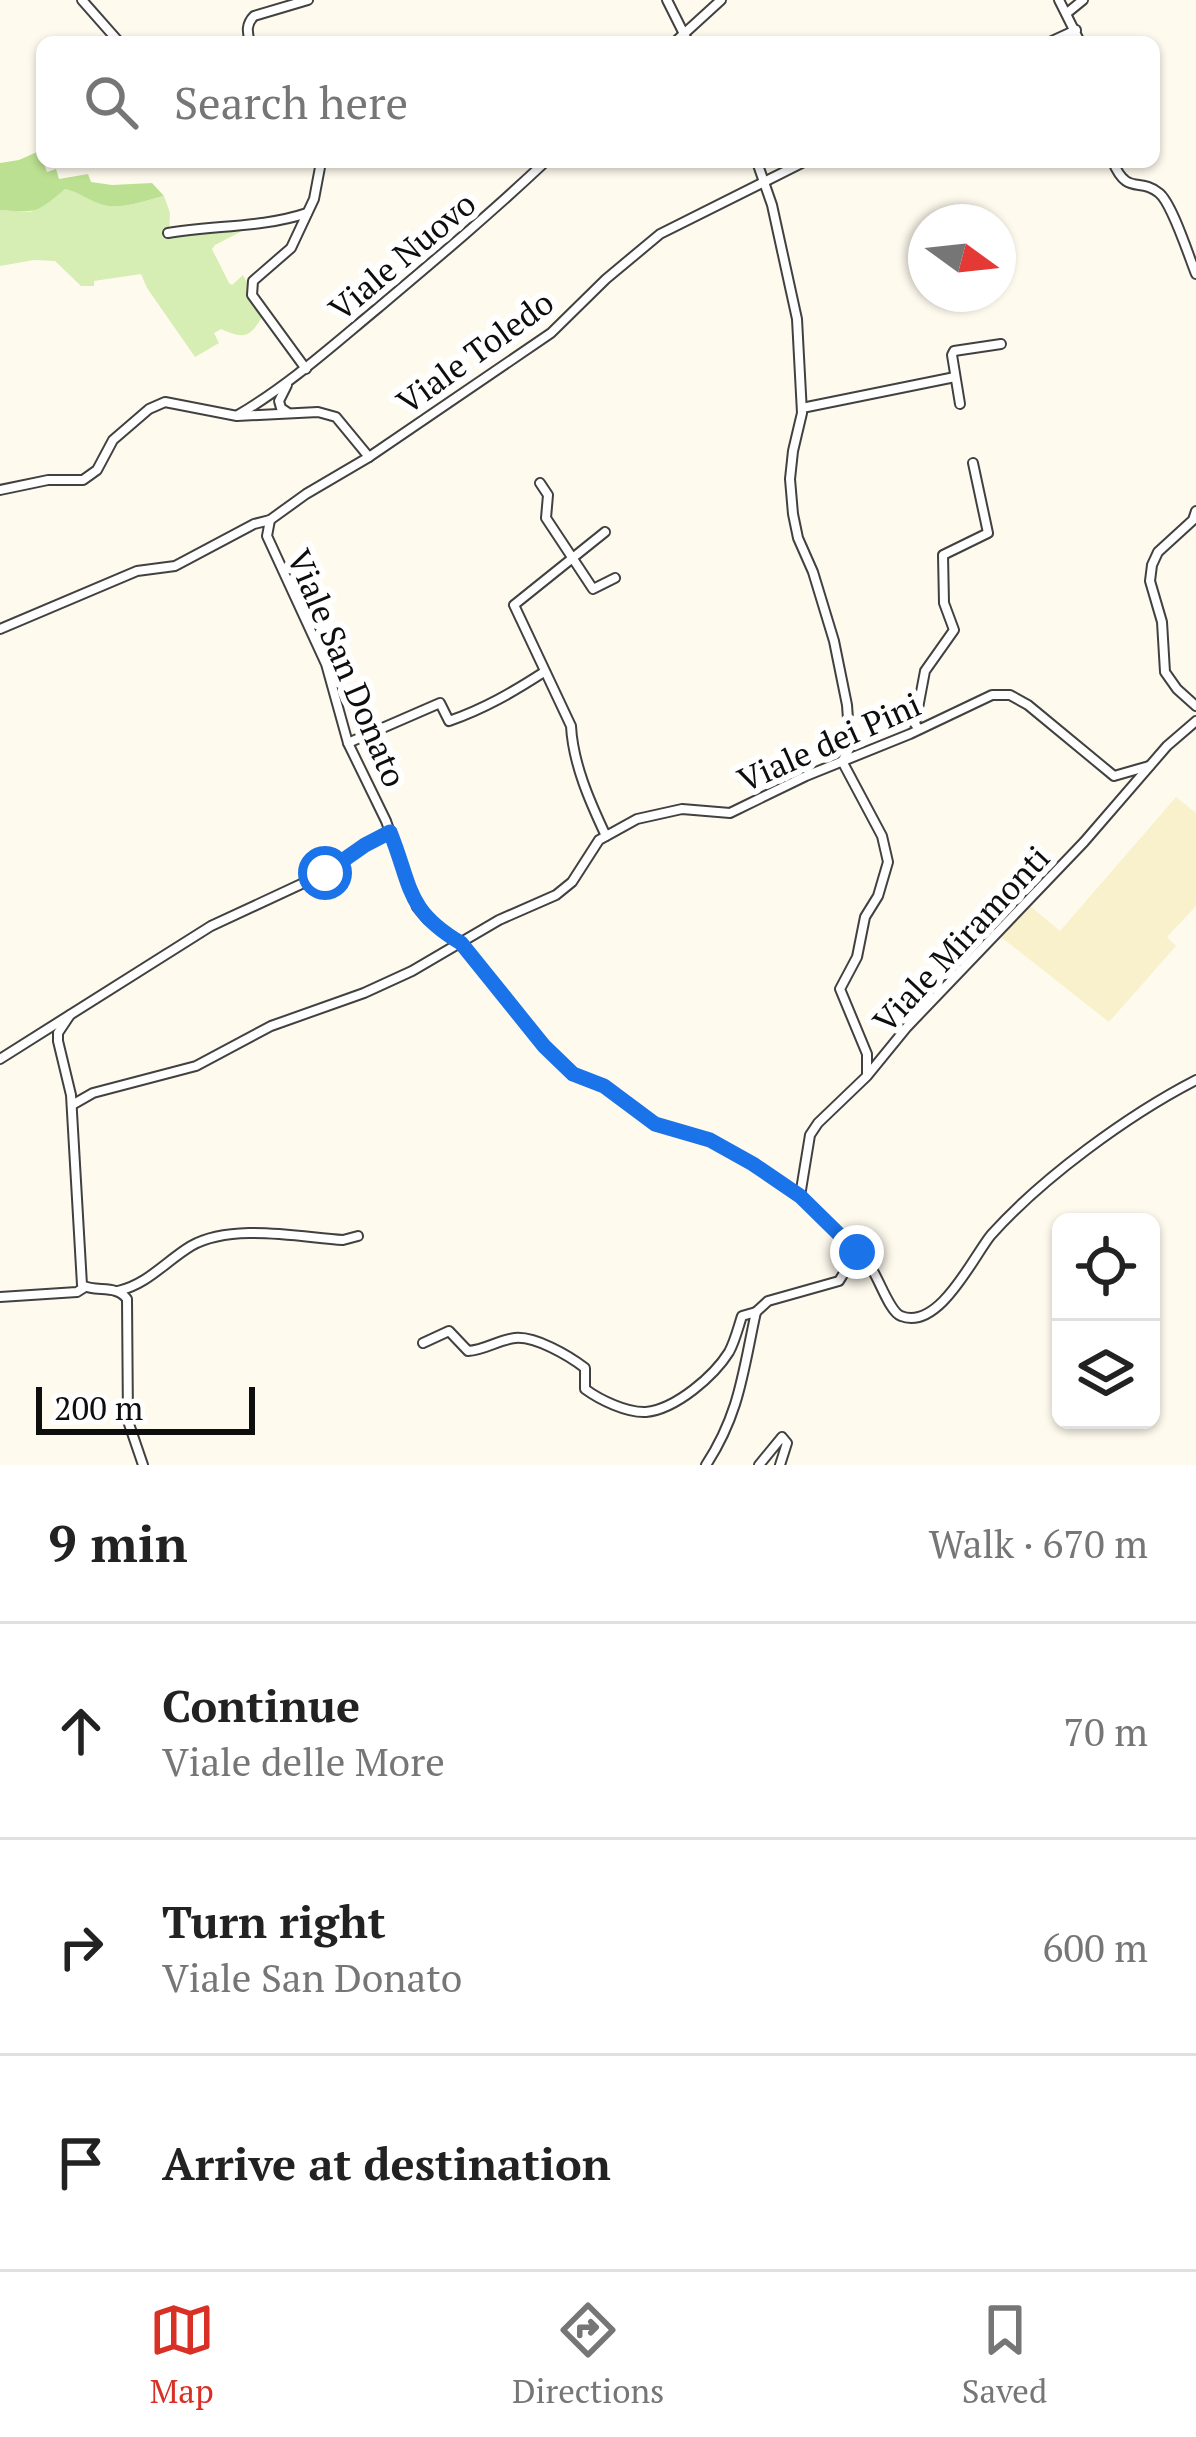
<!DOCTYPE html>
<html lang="en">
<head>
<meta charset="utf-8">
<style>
	body { margin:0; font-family:"PT Serif",serif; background:#f6f6f6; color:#222 }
	.controls { position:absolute; right:36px; bottom:36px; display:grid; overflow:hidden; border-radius:18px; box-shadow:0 3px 9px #0004 }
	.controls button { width:108px; height:108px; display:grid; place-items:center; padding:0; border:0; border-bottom:3px solid #e0e0e0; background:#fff; color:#222; font:60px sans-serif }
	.compass { position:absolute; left:908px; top:204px; width:108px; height:108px; border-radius:50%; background:#fff; box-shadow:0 3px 9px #0004; rotate:105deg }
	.scale { position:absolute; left:36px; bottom:30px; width:219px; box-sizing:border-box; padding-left:12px; border:6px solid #0e0e0e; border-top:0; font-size:33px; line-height:42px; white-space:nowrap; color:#0e0e0e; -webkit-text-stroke:9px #fff; paint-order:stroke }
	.stop { position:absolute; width:36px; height:36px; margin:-27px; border:9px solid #1a73e8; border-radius:50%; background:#fff }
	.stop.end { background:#1a73e8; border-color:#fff; box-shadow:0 3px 12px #0008 }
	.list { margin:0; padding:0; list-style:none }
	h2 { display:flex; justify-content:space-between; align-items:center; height:156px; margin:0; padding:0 48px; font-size:51px }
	h2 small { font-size:39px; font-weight:400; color:#767676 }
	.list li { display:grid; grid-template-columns:78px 1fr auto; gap:36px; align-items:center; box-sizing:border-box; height:216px; padding:0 48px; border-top:3px solid #e0e0e0 }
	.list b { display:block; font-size:45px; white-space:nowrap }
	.list p { margin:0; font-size:39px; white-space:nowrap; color:#767676 }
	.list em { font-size:39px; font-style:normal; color:#767676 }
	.icon { flex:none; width:66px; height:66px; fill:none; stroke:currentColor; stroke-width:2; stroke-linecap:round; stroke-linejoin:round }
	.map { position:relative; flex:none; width:1196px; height:1465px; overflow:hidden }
	.search { position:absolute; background:#fff; box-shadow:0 3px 9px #0004; left:36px; right:36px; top:36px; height:132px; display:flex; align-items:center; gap:30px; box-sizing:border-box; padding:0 42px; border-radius:18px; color:#767676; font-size:45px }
	.sheet { height:804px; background:#fff }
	nav { display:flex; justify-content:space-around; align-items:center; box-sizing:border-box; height:168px; border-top:3px solid #e0e0e0; background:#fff; font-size:33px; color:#767676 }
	nav a { display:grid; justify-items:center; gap:6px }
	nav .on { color:#d93025 }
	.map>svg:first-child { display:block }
	.farmland { fill:#f8f1cb }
	.green { fill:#d6eeb3 }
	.forest { fill:#bbe091 }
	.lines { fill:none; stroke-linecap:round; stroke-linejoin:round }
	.minor-casing { stroke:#414141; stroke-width:12 }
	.minor { stroke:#fff; stroke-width:8 }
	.route { stroke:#1a73e8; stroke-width:15 }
	.labels { text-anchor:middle; stroke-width:12; stroke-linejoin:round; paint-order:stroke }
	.street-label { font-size:33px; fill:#0e0e0e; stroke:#fff }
</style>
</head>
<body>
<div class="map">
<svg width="1196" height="1465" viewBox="0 0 1196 1465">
	<rect width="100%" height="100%" fill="#fffaee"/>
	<polygon class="farmland" points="1176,797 1196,813 1196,906 1167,937 1176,946 1109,1022 1001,937 1030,906 1060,931"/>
	<path class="green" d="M65 189C79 192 89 201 103 205 122 210 146 200 164 196L170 213 169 235 246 229 215 245 212 249 229 283 232 285 243 275 264 314C250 337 246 340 221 329L214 333 219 343 195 357 147 288 141 274 94 281V286H81L55 261 34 260 0 266V210L30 212Z"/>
	<path class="forest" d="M39 151 47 172 56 169 59 179 88 174 91 182 112 185 152 183 164 196C146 200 122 210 103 205 89 201 79 192 65 189 36 213 38 213 0 210V163L19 160Z"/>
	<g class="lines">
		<defs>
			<g id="minor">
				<polyline points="82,0 119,42"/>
				<polyline points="667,0 688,42"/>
				<polyline points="1059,0 1080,42"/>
				<polyline points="1067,13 1083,0"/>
				<path d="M250 42C247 32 246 24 254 16L308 0"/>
				<polyline points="675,42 721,0"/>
				<polyline points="1050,42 1076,30"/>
				<polyline points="757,162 772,205 797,319 802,413 793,451 790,479 793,514 798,538 813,572 834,641 847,705 850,747 843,760"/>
				<path d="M1113 162C1127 196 1140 177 1159 193 1172 203 1189 257 1196 274"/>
				<path d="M168 233C214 225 262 228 307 213"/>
				<polyline points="306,369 252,295 253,281 291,248 314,199 321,162"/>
				<polyline points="960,404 952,355 954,351 1001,344"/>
				<polyline points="802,408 955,377"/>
				<polyline points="287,412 281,408 279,401 287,385"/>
				<path d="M238 415C289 385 332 346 378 308 435 260 491 213 545 162"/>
				<polyline points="540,483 548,495 546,518 593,589 615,578"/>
				<polyline points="0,490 48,480 83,480 97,470 113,440 149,409 165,402 237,416 318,412 336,417 369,457"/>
				<polyline points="1196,511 1193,520 1158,552 1152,565 1150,581 1162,622 1165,672 1177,689 1196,706"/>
				<path d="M270 520 267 536 326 664 348 743 386 821 417 907 427 919 461 943 544 1046 573 1074 604 1086 655 1124 710 1140 753 1164 800 1196 868 1263C878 1275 889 1312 901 1316 939 1331 973 1257 991 1235 1042 1178 1128 1115 1196 1080"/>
				<path d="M605 532 514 605 571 726C573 764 590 802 606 836"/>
				<polyline points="0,629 137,571 175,566 254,524 270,520 306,494 369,457 551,333 606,279 660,234 804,162"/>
				<polyline points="919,729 915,724 925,671 954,630 944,603 943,555 988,533 973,463"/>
				<path d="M348 743 440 703 449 721C484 709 513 692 544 672"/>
				<polyline points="842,761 882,836 888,862 878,896 865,917 857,957 840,989 867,1054 867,1074"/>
				<path d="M70 1015 58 1033V1041L71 1095 82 1285C96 1293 116 1284 127 1299L128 1421 143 1465"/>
				<polyline points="0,1059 211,926 325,873 365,845 390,832"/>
				<polyline points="72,1105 93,1093 196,1066 271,1026 364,993 412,971 499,920 556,895 572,882 599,840 637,819 682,809 730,813 806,776 910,734 992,695 1010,695 1028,705 1114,776 1149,766"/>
				<polyline points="800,1196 810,1135 818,1123 867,1076 907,1027 1084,842 1167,746 1196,721"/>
				<path d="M118 1291C148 1284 166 1261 191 1246 232 1223 298 1237 343 1240L358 1236"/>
				<polyline points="0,1297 77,1292 85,1287"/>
				<path d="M423 1343 449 1331 468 1351C485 1350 498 1340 515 1338 535 1336 568 1355 585 1368V1389C600 1400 627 1413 646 1412 676 1409 714 1376 729 1352 735 1341 738 1328 742 1316L756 1312"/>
				<path d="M706 1465C740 1413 743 1371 756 1312L768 1301 839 1281 857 1252"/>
				<polyline points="759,1465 782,1437 787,1443 780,1465"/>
			</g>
		</defs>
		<use href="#minor" class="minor-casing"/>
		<use href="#minor" class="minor"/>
	</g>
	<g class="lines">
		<path class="route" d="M325 873 365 845 390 832C412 886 405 910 461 943L544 1046 573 1074 604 1086 655 1124 710 1140 753 1164 800 1196 857 1252"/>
	</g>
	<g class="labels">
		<g class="street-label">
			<text transform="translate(402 256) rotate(-40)" y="12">Viale Nuovo</text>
			<text transform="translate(475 352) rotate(-36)" y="12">Viale Toledo</text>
			<text transform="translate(347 668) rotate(67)" y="12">Viale San Donato</text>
			<text transform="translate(829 742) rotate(-24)" y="12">Viale dei Pini</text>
			<text transform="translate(961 939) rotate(-47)" y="12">Viale Miramonti</text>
		</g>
	</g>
</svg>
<div class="controls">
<button><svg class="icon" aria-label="locate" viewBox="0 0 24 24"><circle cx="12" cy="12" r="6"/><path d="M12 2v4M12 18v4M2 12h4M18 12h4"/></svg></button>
<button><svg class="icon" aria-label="layers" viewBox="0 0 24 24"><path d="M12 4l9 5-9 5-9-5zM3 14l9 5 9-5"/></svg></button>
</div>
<svg class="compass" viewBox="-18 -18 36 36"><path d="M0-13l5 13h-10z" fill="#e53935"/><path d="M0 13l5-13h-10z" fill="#767676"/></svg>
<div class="scale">200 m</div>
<div class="stop" style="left:325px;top:873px"></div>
<div class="stop end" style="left:857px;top:1252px"></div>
<div class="search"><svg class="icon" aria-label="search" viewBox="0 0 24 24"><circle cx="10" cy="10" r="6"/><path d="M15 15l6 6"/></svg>Search here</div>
</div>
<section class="sheet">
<h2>9 min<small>Walk · 670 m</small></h2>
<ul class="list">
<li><svg class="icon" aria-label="ahead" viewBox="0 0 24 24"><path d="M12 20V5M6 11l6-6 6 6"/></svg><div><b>Continue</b><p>Viale delle More</p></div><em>70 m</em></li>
<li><svg class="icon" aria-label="right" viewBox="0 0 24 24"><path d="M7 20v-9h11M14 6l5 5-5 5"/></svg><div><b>Turn right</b><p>Viale San Donato</p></div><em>600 m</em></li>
<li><svg class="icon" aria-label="arrive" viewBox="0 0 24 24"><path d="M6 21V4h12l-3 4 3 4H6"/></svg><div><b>Arrive at destination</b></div></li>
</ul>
</section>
<nav>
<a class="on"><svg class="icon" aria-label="map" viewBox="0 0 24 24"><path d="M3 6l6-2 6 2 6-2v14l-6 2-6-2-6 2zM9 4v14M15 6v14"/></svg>Map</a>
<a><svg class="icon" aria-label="directions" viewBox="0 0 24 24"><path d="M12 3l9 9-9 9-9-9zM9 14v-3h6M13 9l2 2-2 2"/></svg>Directions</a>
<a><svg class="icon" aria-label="saved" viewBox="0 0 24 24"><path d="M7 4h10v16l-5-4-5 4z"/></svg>Saved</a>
</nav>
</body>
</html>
